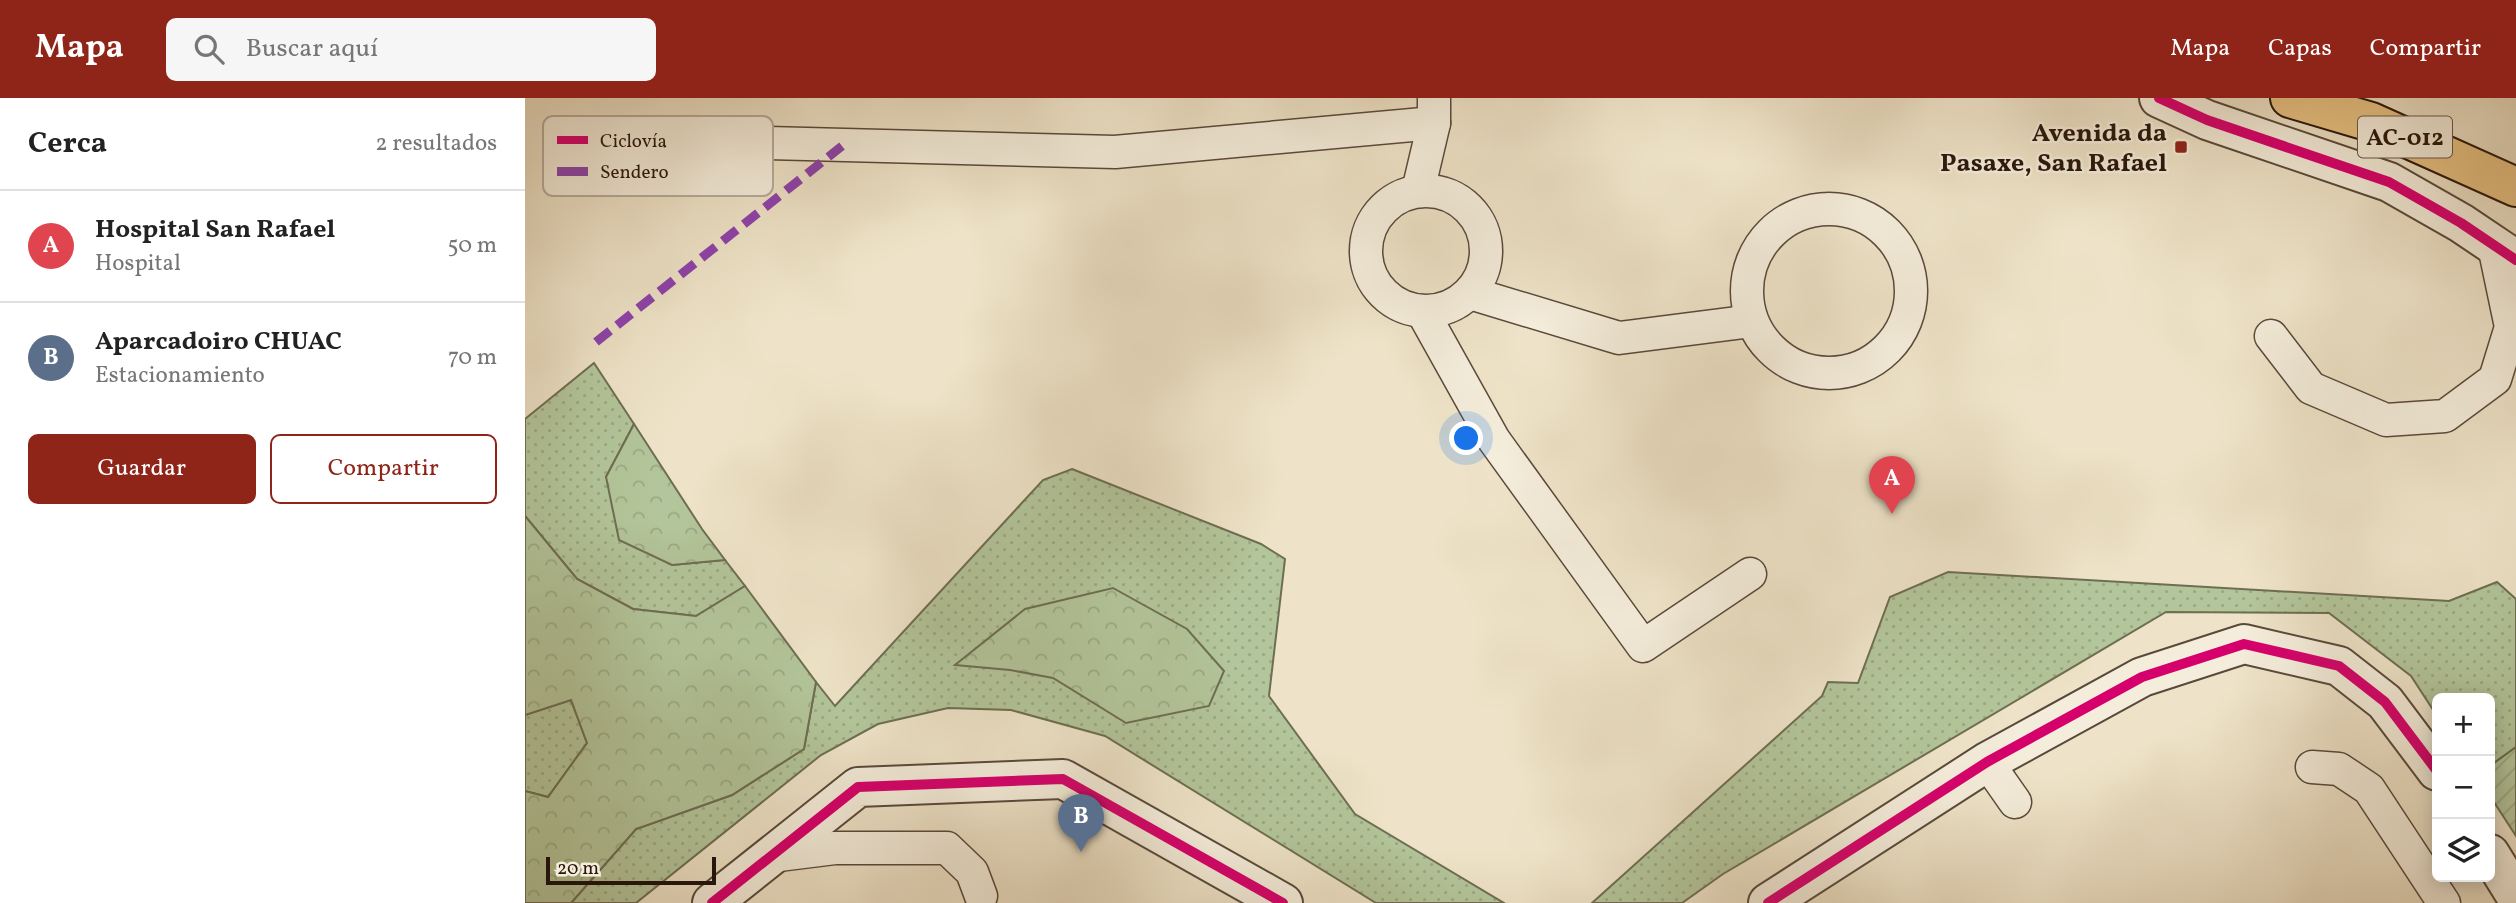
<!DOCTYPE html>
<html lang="es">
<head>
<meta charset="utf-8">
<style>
	body { margin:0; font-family:Vollkorn,serif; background:#f6f6f6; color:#222 }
	.controls { position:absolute; right:21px; bottom:21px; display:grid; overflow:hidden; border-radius:10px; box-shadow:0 4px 18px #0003 }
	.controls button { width:63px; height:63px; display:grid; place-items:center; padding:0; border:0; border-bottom:2px solid #e0e0e0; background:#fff; color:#222; font:35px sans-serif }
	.scale { position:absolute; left:21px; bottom:18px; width:170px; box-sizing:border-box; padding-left:7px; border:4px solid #29160c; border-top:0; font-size:19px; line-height:24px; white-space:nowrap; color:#29160c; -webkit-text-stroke:5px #f4eddb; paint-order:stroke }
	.you { position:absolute; left:942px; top:341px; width:24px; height:24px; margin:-18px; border:5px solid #fff; border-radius:50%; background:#1a73e8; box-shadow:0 0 0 10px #1a73e833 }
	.badge { display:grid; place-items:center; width:46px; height:46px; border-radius:50%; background:#8f2418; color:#fff; font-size:23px; font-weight:700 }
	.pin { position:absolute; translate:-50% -58px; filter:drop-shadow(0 2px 4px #0008) }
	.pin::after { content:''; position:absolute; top:37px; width:24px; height:21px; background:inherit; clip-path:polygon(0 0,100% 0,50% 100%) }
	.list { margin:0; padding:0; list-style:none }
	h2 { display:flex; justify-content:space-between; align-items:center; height:91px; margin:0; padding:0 28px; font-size:30px }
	h2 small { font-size:23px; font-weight:400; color:#767676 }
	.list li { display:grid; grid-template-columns:46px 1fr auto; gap:21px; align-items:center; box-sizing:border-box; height:112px; padding:0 28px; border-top:2px solid #e0e0e0 }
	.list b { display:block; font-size:26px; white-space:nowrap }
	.list p { margin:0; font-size:23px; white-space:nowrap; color:#767676 }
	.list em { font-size:23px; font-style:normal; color:#767676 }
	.actions { display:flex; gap:14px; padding:21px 28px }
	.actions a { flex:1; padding:16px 0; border:2px solid #8f2418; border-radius:10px; text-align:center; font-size:24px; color:#8f2418 }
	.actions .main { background:#8f2418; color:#fff }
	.icon { flex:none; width:38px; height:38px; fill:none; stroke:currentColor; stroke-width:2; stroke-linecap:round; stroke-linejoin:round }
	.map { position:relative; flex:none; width:1991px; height:805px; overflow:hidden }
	header { display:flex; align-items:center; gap:42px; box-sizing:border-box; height:98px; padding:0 35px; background:#8f2418; color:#fff }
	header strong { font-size:33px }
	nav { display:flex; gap:38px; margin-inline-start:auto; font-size:24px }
	.search { width:490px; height:63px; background:#f6f6f6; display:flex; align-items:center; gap:18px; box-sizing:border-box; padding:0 24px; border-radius:10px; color:#767676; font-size:26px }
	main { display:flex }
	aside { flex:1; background:#fff }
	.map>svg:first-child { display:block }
	.grass { fill:url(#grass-dots); stroke:#6e6e53; stroke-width:2 }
	.forest { fill:url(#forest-crowns); stroke:#6e6e53; stroke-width:2 }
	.garden { fill:url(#garden-furrows); stroke:#6e6e53; stroke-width:2 }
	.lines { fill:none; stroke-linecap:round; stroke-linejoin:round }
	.service-casing { stroke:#5a493b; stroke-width:35 }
	.minor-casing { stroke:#5a493b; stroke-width:42 }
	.primary-casing { stroke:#29160c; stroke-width:42 }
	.service { stroke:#f4eddb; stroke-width:32 }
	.minor { stroke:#f4eddb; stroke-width:38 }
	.primary { stroke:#e7c284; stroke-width:38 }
	.quiet { stroke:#8e44ad; stroke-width:9; stroke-dasharray:18 9; stroke-linecap:butt }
	.cycleway-casing { stroke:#f4eddb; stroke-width:15 }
	.cycleway { stroke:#d6006c; stroke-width:10 }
	.poi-dot { fill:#8f2418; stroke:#f4eddb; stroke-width:2.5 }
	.labels { text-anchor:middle; stroke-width:5; stroke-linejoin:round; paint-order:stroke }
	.shield { fill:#f4eddb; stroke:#66564a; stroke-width:2 }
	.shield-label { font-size:24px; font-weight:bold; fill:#29160c }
	.poi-label { font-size:26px; font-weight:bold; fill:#29160c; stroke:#f4eddb; text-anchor:end }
	.key { fill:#f4eddb; stroke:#b7ac9d; stroke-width:2 }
	.key-label { font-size:19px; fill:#29160c }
</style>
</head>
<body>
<header>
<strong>Mapa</strong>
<div class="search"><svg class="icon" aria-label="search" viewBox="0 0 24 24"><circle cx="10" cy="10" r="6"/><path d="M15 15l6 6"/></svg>Buscar aquí</div>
<nav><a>Mapa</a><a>Capas</a><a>Compartir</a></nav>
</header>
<main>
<aside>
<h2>Cerca<small>2 resultados</small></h2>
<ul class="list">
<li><span class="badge" style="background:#e0444e">A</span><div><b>Hospital San Rafael</b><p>Hospital</p></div><em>50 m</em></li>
<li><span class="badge" style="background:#5c6f8a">B</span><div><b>Aparcadoiro CHUAC</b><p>Estacionamiento</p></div><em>70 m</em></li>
</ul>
<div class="actions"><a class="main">Guardar</a><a>Compartir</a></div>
</aside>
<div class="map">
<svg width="1991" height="805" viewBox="0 0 1991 805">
	<defs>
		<pattern id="grass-dots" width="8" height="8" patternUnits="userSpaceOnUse" patternTransform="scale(1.75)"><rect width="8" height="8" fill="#b3c59a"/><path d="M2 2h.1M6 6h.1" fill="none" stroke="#9aa884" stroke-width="1.8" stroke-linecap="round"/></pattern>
		<pattern id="forest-crowns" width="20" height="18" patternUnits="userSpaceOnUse" patternTransform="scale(1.75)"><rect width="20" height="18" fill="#b3c59a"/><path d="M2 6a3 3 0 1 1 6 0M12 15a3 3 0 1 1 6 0" fill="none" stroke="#9aa884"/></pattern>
		<pattern id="garden-furrows" width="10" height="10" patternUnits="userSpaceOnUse" patternTransform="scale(1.75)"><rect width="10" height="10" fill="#b3c59a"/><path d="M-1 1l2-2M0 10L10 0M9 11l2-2" fill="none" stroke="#9aa884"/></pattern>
	</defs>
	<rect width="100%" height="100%" fill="#eee3c8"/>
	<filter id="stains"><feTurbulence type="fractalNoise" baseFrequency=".00286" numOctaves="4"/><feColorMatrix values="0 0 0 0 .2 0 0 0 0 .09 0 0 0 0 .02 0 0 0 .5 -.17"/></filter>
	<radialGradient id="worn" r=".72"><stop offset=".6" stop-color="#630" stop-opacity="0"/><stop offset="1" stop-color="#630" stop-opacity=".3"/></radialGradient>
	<g class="grass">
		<polygon points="69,265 109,326 81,379 147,467 200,462 220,488 171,518 108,511 52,481 0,418 0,321"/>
		<polygon points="547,371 736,446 760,461 744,598 830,716 979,805 851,805 580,638 486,612 423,610 353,626 296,657 111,805 46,805 111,731 207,697 279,651 291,584 310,608 518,382"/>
		<polygon points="1423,474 1924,503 1972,484 1991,501 1991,649 1965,668 1965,600 1912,600 1912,618 1886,578 1804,515 1641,514 1198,776 1157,805 1067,805 1297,598 1303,584 1333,585 1365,499"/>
		<polygon points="46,602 62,645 23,699 0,693 0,617"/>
	</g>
	<g class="forest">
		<polygon points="109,326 177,431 200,462 147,467 94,442 81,379"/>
		<polygon points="0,418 52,481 108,511 171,518 220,488 291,584 279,651 207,697 111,731 46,805 0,805 0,693 23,699 62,645 46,602 0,617"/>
		<polygon points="588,490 662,531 699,573 684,608 601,625 528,580 485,572 430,567 500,511"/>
	</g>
	<polygon class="garden" points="1991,649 1991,738 1965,698 1965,668"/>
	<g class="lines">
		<defs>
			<g id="service">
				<polyline points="243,45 590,54 909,25"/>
				<circle cx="901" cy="153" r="60"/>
				<polyline points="893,93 909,25 909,0"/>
				<circle cx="1304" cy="193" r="82"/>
				<polyline points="945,195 1094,240 1227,223"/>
				<polyline points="897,213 969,342 1118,548 1225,476"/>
				<polyline points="1746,238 1786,290 1861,322 1920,318 1970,281 1986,229 1969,148"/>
				<polyline points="1462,664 1490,704"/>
				<polyline points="1787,669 1814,671 1844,691 1919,805"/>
				<polyline points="246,758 310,750 422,750 447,774 456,798"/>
			</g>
			<g id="minor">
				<polyline points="1634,0 1682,22 1864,84 1936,125 1991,162"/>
				<polyline points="1965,756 1991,798"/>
				<polyline points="187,805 333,689 538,681 758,805"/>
				<polyline points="1243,805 1462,664 1617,579 1719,546 1814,568 1860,604 1912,673"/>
			</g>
			<polyline id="primary" points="1765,0 1846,24 1991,89"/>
		</defs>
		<use href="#service" class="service-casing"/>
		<use href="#minor" class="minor-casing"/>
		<use href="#primary" class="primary-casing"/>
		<use href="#service" class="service"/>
		<use href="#minor" class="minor"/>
		<use href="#primary" class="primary"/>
		<polyline class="quiet" points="71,244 317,48"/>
		<defs>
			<g id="cycleway">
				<polyline points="1634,0 1682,22 1864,84 1936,125 1991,162"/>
				<polyline points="187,805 333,689 538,681 758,805"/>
				<polyline points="1243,805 1462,664 1617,579 1719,546 1814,568 1860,604 1912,673"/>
			</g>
		</defs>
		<use href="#cycleway" class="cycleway-casing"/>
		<use href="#cycleway" class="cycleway"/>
	</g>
	<rect class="poi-dot" x="1649" y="42" width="14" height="14" rx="3.5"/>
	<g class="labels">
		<rect class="shield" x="1833" y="18.5" width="94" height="41" rx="5"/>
		<g class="shield-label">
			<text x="1880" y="47">AC-012</text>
		</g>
		<g class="poi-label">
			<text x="1642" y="43">Avenida da<tspan x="1642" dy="30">Pasaxe, San Rafael</tspan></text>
		</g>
	</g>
	<rect x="18" y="18" width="230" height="80" rx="10" class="key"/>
	<rect x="32" y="38" width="31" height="8" fill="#d6006c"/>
	<rect x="32" y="69" width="31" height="9" fill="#8e44ad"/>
	<g class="key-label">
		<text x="75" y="49">Ciclovía</text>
		<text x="75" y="80">Sendero</text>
	</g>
	<rect width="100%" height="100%" filter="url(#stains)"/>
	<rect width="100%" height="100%" fill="url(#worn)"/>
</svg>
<div class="controls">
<button>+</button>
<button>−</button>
<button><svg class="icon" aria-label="layers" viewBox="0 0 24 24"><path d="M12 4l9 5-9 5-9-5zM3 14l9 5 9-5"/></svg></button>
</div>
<div class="scale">20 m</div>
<div class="you"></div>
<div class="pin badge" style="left:1367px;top:416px;background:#e0444e">A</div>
<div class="pin badge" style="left:556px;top:754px;background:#5c6f8a">B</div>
</div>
</main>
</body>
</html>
